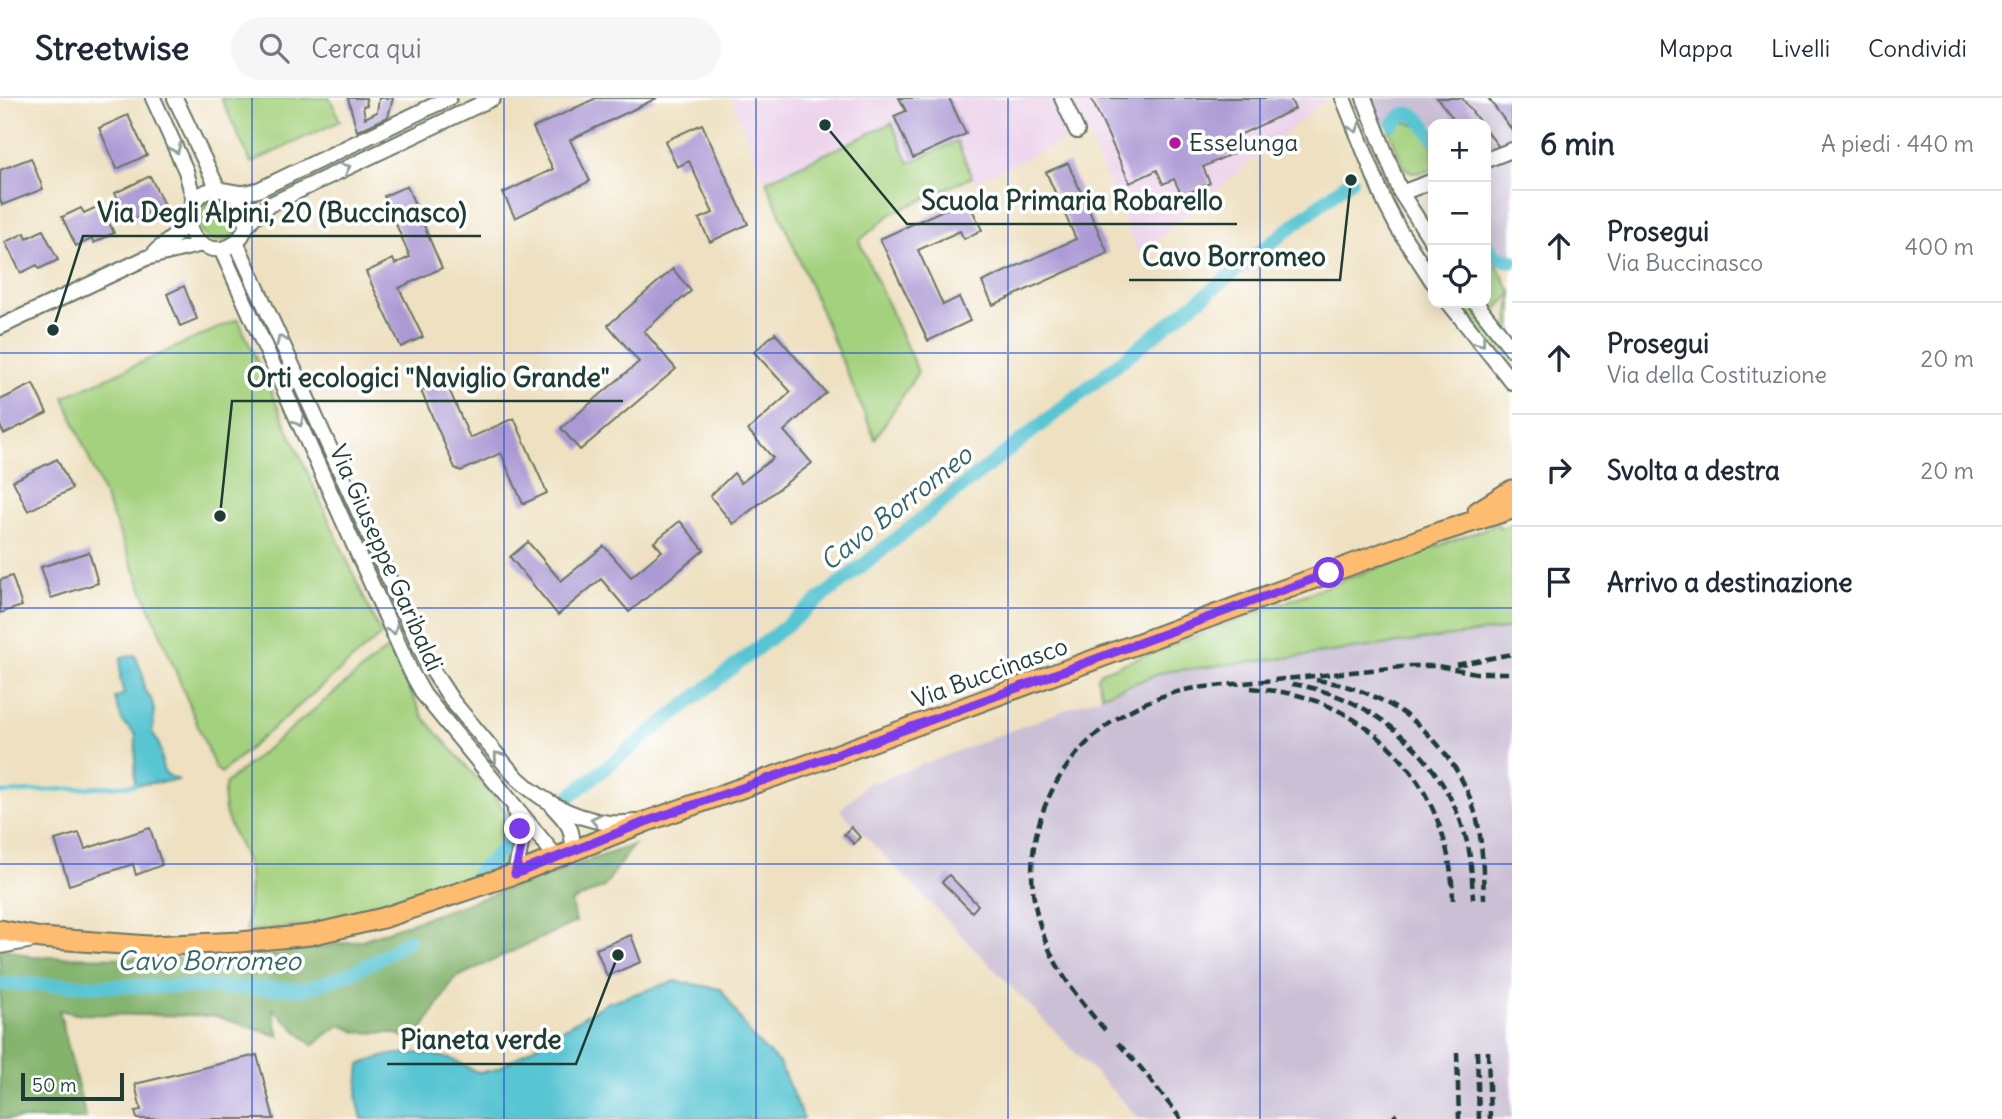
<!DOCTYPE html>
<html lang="it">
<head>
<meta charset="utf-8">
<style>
	body { margin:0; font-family:Delius,sans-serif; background:#f6f6f7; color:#1f2937 }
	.controls { position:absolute; right:21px; top:21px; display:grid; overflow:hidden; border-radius:14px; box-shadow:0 4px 18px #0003 }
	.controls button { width:63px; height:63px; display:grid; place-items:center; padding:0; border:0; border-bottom:2px solid #e0e1e3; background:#fff; color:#1f2937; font:35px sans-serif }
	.scale { position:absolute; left:21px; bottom:18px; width:103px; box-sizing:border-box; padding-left:7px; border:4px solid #1f3d34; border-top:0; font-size:19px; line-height:24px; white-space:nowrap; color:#1f3d34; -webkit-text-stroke:5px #fff; paint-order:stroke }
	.stop { position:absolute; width:21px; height:21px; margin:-16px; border:5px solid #7c3aed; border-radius:50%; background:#fff }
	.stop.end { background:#7c3aed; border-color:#fff; box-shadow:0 2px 7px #0008 }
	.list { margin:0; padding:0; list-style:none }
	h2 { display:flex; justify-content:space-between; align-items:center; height:91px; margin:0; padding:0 28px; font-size:30px }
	h2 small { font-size:23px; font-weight:400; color:#747a83 }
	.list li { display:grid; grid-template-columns:46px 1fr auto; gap:21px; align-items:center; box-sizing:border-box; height:112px; padding:0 28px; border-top:2px solid #e0e1e3 }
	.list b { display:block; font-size:26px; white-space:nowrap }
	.list p { margin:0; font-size:23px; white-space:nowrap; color:#747a83 }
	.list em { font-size:23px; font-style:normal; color:#747a83 }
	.icon { flex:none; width:38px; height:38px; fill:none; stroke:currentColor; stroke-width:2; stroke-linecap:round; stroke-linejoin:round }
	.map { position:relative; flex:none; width:1512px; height:1021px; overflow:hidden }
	header { display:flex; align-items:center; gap:42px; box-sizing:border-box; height:98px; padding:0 35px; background:#fff; border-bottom:2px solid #e0e1e3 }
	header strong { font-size:33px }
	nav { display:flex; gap:38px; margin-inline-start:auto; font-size:24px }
	.search { width:490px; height:63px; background:#f6f6f7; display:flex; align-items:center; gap:18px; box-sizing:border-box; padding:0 24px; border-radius:38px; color:#747a83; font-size:26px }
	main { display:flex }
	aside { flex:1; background:#fff }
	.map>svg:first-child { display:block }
	.built { fill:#ecd1ea }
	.industrial { fill:#cbbfd5 }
	.green { fill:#a4d17e; stroke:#628759; stroke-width:2 }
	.forest { fill:#83b36d; stroke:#517850; stroke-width:2 }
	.water { fill:#59c5d3; stroke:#3c8184; stroke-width:2 }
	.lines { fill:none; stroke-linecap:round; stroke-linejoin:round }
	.stream { stroke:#59c5d3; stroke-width:4.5 }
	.canal { stroke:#59c5d3; stroke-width:14 }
	.building { fill:#ab99d4 }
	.minor-casing { stroke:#677665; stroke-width:18 }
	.major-casing { stroke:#677665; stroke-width:23 }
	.minor { stroke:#fff; stroke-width:14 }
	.major { stroke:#febc70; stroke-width:19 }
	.rail { stroke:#1f3d34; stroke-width:4.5; stroke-dasharray:10 5; stroke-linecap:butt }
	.oneway { stroke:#8f9e9a }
	.route { stroke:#7c3aed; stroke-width:9 }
	.grid { fill:none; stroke:#1d4ed8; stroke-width:2; stroke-opacity:0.55 }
	.poi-dot { fill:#b5179e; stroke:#fff; stroke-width:2.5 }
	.labels { text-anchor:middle; stroke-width:7; stroke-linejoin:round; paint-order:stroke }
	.poi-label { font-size:24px; fill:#1f3d34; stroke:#fff; text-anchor:start }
	.street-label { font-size:24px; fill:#1f3d34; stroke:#fff }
	.water-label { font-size:26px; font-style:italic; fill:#306664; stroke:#fff }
	.leader { fill:none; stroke:#1f3d34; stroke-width:2.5 }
	.callout-dot { fill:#1f3d34; stroke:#fff; stroke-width:2.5 }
	.callout-label { font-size:26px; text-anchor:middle; font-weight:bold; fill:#1f3d34; stroke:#fff; stroke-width:7; stroke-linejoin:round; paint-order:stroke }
</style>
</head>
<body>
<header>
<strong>Streetwise</strong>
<div class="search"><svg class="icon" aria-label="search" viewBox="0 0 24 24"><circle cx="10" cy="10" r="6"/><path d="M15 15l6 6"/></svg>Cerca qui</div>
<nav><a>Mappa</a><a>Livelli</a><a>Condividi</a></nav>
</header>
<main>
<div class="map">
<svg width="1512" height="1021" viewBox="0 0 1512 1021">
	<rect width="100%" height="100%" fill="#fff"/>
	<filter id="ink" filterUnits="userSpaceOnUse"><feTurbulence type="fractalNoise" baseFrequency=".0143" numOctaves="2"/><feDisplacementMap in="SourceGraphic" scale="14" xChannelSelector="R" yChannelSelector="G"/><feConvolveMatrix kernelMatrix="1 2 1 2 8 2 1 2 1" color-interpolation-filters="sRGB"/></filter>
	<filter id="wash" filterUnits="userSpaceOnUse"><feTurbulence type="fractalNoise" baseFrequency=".00686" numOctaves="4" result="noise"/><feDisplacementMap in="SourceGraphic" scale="28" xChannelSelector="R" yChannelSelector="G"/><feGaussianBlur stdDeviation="1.57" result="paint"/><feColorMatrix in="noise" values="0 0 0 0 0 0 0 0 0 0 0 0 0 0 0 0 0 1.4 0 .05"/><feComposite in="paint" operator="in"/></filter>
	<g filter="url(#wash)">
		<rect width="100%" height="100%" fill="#eee0c0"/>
		<polygon class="built" points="731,0 1324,0 1323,4 1139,157 1086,32 975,84 972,79 891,116 809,185"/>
		<g class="industrial">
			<polygon points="1362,0 1512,0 1512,162 1486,138 1486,26 1433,26 1433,46 1421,29 1393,20 1376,38"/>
			<polygon points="1512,530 1512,1021 1140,1021 840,712 871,682 874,685 1164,574"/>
		</g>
		<g class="green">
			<polygon points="221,0 330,0 340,23 251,65"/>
			<path d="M1393 20 1421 29 1433 46V71C1421 75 1412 79 1403 67L1387 26Z"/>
			<polygon points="892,25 909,65 957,43 972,79 891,116 859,143 918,274 875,341 766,83"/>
			<circle cx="219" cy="122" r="21"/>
			<polygon points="1486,145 1511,195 1512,191 1512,237 1507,232 1511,196 1493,215 1486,204"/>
			<polygon points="1457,205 1468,205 1512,260 1512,272"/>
			<polygon points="238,221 381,537 221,675 215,670 64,299"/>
			<polygon points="1498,426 1500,430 1512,426 1512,530 1294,559 1164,574 1102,597 1097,579 1101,574 1349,480"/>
			<path d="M388 550 424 620 511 719 512 745 501 771 311 827 246 833C247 817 252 787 249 773 242 740 216 721 226 685Z"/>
		</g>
		<polygon class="forest" points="633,747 604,789 571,804 576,824 455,880 416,941 392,935 357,934 341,927 328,935 313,948 272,910 279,938 215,918 76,916 59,912 86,1021 0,1021 0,849 32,859 252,861 362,842"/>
		<g class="water">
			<path d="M135 557 143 577 144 592C157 603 154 619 152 634 155 639 159 645 160 650 165 670 155 673 179 682L135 687 136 637 122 623 115 600 124 596 120 581 121 559Z"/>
			<path d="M675 883 721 891 752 939 779 965 804 1021H362L357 1000 360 967C387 954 418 952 447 960 472 966 469 981 499 970L606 905Z"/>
		</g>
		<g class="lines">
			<polyline class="stream" points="0,695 135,687"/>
			<g class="canal">
				<path d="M1393 26C1411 3 1421 23 1433 39"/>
				<path d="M1486 143C1491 156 1498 162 1512 163"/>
				<polyline points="570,698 1351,82"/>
				<polyline points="476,777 507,746"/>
				<path d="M0 886 304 891C341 881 377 865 408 842"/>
			</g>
		</g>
		<g id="blocks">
			<g class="building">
				<polygon points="348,0 366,0 367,7 363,8 365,20 377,14 379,0 393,0 388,19 357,33"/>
				<polygon points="596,0 657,0 570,42 590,83 515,120 503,95 553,71 533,30"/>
				<polygon points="899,0 949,0 966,36 913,60 894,18 906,13"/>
				<polygon points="1091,0 1290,0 1295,11 1237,38 1242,51 1203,69 1210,85 1182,98 1174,81 1163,86 1157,72 1130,85"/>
				<polygon points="1437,0 1462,0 1481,26 1443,26 1452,19"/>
				<polygon points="1488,0 1512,0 1512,32"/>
				<polygon points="128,17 147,57 117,71 99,30"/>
				<polygon points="702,26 748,126 710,144 699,121 713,115 689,63 677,69 665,43"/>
				<polygon points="1486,32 1499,49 1486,54"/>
				<polygon points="31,60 43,91 2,107 0,101 0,72"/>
				<polygon points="1068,65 1108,155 993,207 982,184 1076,141 1046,74"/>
				<polygon points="150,78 164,107 128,124 115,95"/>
				<polygon points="407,88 442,170 399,190 423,239 401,249 366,174 393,161 395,166 410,159 384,98"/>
				<polygon points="967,101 982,132 964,141 960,133 918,152 943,207 959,199 970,223 928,243 880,141"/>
				<polygon points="101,107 114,135 94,145 92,141 76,148 62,119 81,110 84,115"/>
				<polygon points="43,132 58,162 39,171 37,167 21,175 5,144 25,135 27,140"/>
				<polygon points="673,171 691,193 644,233 676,271 580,352 561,330 639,264 608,227"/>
				<polygon points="184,188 197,221 180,228 167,196"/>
				<polygon points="775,235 826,295 784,333 812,365 733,426 710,398 734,375 741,385 773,360 748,332 791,294 754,254"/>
				<polygon points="445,282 470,340 514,320 547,395 523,406 501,355 461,373 455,370 421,293"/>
				<polygon points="33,286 47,315 4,336 0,328 0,302"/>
				<polygon points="57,361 72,391 28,413 13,383"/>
				<polygon points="680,423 704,452 629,514 601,481 558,517 510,459 528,444 561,483 604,448 631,479 662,453 654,444"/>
				<polygon points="89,454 98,485 51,500 41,469"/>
				<polygon points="12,478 22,508 0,515 0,482"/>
				<polygon points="851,729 860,739 854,746 844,736"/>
				<polygon points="150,730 162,767 136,777 133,766 69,787 55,742 79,735 85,751"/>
				<polygon points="949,777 978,807 972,814 942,784"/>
				<polygon points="631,837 641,864 607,878 596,851"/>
				<polygon points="257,957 274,1021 137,1021 135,1013 141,1012 135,986"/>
			</g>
		</g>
	</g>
	<g filter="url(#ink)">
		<use href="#blocks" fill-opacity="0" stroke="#677665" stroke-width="2"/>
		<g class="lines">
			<defs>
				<g id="minor">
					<polyline points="153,0 186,73 194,103"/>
					<polyline points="175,0 218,91"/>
					<polyline points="1062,0 1077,33"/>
					<polyline points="1343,0 1385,105 1398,130 1433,184"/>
					<polyline points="1364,0 1401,95 1433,145"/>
					<polyline points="1486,62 1512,52"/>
					<path d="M231 94C268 118 233 169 200 145 193 139 188 131 188 121 188 104 203 90 220 92 228 92 234 95 242 95 247 95 252 93 258 92L449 0"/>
					<polyline points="1401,95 1433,83"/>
					<polyline points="246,129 253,120 269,107 493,0"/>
					<path d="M236 144 427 564 453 604 509 671C533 699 571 720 609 725 618 726 627 725 636 724"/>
					<polyline points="221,151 411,574 424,597 557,760"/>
					<polyline points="156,153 177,136 188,122"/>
					<polyline points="1449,205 1512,284"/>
					<polyline points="1476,205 1512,251"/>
					<polyline points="0,229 146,160 202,146"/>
					<path d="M553 709C569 726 573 730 573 753"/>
					<polyline points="515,776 522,740 515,713"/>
					<polyline points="0,848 33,842"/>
				</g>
				<g id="major">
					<polyline points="1478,413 1512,392"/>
					<polyline points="0,832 41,840 149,848 240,844 310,837 383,820 515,776 645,724 841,655 1440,434 1512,411"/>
				</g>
			</defs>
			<use href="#minor" class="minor-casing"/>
			<use href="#major" class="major-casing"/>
			<use href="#minor" class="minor"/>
			<use href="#major" class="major"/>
			<g class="rail">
				<polyline points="1456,567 1512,556"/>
				<path d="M1316 582C1395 592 1460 648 1478 726 1483 751 1483 776 1484 801"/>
				<path d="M1292 586C1379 599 1451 666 1469 753 1472 769 1472 785 1473 801"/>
				<path d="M1251 590C1269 592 1287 594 1304 599 1396 627 1451 708 1453 802"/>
				<path d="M1105 932C1077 900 1051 866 1039 824 1008 714 1085 607 1196 590L1411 568H1438L1476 575H1512"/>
				<polyline points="1118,945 1141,970 1181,1021"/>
				<polyline points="1477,953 1479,1021"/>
				<polyline points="1488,953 1490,1021"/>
				<polyline points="1457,954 1459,1021"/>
				<polyline points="1394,1016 1398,1021"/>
			</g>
		</g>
		<defs><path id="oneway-chevron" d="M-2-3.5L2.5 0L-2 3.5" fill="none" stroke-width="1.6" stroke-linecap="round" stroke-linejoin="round" transform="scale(1.75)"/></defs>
		<g class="oneway">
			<use href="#oneway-chevron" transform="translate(1355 30) rotate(69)"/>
			<use href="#oneway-chevron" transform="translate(176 51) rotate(66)"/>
			<use href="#oneway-chevron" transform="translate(346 70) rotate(-25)"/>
			<use href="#oneway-chevron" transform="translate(281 242) rotate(-115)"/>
			<use href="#oneway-chevron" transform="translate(1481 244) rotate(52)"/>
			<use href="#oneway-chevron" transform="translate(299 324) rotate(66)"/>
			<use href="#oneway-chevron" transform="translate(393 532) rotate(66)"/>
			<use href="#oneway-chevron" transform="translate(498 658) rotate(-130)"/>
			<use href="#oneway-chevron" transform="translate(595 722) rotate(-167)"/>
		</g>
	</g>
	<g class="lines" filter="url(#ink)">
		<polyline class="route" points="520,731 521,750 515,776 645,724 841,655 1329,475"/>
	</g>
	<path class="grid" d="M252 0V1021M504 0V1021M756 0V1021M1008 0V1021M1260 0V1021M0 255H1512M0 510H1512M0 766H1512"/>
	<circle class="poi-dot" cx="1175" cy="45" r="7"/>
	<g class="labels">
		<g class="poi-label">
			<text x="1189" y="53">Esselunga</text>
		</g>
		<g class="street-label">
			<text transform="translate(386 460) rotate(66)" y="8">Via Giuseppe Garibaldi</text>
			<text transform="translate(990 575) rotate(-20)" y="8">Via Buccinasco</text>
		</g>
		<g class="water-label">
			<text transform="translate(896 410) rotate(-38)" y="9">Cavo Borromeo</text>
			<text x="209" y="872">Cavo Borromeo</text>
		</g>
	</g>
	<path class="leader" d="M825 27L907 126H1237M53 232L83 138H481M1351 82L1340 182H1129M220 418L232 303H623M618 857L576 966H387"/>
	<g class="callout-dot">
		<circle cx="825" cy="27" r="7"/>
		<circle cx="53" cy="232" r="7"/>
		<circle cx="1351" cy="82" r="7"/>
		<circle cx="220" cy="418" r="7"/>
		<circle cx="618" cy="857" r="7"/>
	</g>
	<g class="callout-label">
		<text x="1072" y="112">Scuola Primaria Robarello</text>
		<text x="282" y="124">Via Degli Alpini, 20 (Buccinasco)</text>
		<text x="1234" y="168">Cavo Borromeo</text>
		<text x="428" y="289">Orti ecologici "Naviglio Grande"</text>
		<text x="481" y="951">Pianeta verde</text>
	</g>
</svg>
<div class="controls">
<button>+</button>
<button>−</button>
<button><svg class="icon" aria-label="locate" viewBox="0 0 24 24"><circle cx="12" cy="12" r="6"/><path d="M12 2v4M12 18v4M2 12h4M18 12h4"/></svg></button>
</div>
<div class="scale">50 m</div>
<div class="stop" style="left:1329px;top:475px"></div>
<div class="stop end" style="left:520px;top:731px"></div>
</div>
<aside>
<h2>6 min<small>A piedi · 440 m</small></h2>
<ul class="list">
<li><svg class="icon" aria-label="ahead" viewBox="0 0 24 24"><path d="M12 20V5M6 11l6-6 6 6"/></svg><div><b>Prosegui</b><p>Via Buccinasco</p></div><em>400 m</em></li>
<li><svg class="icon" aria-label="ahead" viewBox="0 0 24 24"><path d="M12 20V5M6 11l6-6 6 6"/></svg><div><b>Prosegui</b><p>Via della Costituzione</p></div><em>20 m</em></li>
<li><svg class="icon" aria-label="right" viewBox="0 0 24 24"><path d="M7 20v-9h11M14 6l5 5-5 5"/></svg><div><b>Svolta a destra</b></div><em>20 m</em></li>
<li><svg class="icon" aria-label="arrive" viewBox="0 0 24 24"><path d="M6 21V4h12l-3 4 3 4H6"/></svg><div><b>Arrivo a destinazione</b></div></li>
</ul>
</aside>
</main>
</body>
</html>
